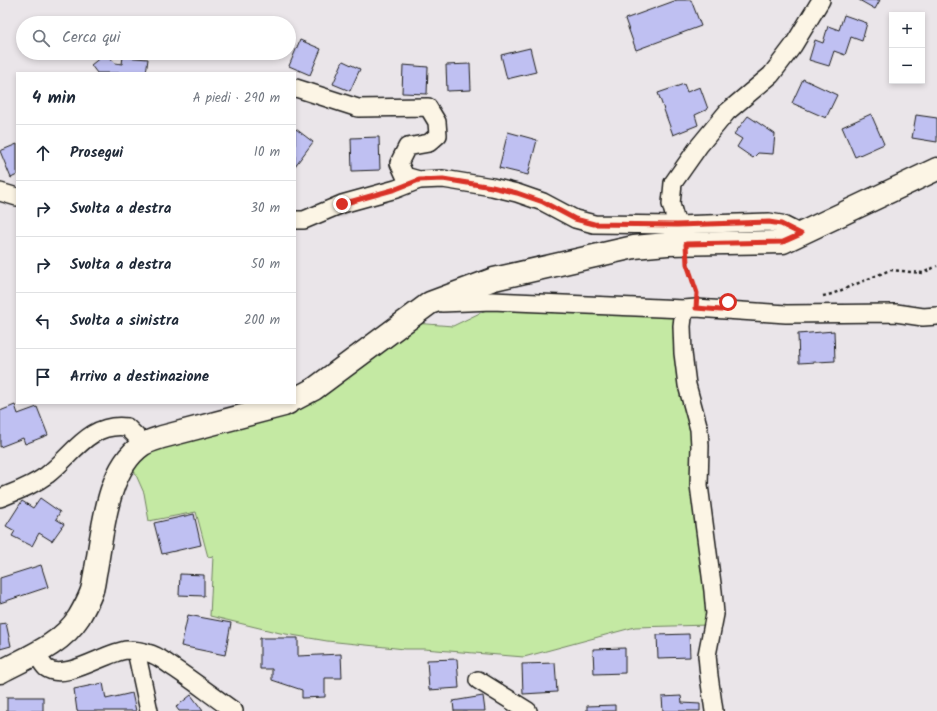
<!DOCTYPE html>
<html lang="it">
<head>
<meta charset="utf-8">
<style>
	body { margin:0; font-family:Kalam,sans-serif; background:#f2f2f3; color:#1f2937 }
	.controls { position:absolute; right:12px; top:12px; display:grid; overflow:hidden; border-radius:0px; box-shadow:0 2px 6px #0003 }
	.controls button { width:36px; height:36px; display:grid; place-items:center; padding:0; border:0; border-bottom:1px solid #e0e1e3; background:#fff; color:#1f2937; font:20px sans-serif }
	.stop { position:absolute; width:12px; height:12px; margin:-9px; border:3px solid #d93025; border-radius:50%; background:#fff }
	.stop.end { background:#d93025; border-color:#fff; box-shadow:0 1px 4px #0008 }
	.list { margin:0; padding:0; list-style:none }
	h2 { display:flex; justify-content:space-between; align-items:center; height:52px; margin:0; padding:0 16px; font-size:17px }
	h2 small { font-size:13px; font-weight:400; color:#747a83 }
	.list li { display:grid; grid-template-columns:26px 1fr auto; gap:12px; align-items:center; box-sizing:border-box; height:56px; padding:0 16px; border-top:1px solid #e0e1e3 }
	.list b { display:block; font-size:15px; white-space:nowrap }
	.list em { font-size:13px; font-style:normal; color:#747a83 }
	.icon { flex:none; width:22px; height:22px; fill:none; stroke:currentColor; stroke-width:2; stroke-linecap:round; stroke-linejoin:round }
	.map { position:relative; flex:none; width:937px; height:711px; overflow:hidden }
	.search { position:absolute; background:#fff; box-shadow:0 2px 6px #0003; left:16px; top:16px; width:280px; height:44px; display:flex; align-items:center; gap:10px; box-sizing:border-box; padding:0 14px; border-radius:22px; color:#747a83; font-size:15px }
	.panel { position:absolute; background:#fff; box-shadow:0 2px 6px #0003; left:16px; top:72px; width:280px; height:332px; border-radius:0px }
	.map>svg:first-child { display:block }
	.green { fill:#c4e9a3; stroke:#708260 }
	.building { fill:#bfc0f2; stroke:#1c1c1c }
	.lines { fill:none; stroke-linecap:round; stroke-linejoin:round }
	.street-casing { stroke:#1c1c1c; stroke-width:20 }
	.secondary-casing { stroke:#1c1c1c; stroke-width:25 }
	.path { stroke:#1c1c1c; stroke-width:2.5; stroke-dasharray:3 3; stroke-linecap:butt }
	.street { stroke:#fcf5e5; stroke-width:17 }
	.secondary { stroke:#fcf5e5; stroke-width:22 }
	.route { stroke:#d93025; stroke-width:5 }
</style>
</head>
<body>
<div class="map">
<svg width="937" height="711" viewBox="0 0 937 711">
	<rect width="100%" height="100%" fill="#eae5e9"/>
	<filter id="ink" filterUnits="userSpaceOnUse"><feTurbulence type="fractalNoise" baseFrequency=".025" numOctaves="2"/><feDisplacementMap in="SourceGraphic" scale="8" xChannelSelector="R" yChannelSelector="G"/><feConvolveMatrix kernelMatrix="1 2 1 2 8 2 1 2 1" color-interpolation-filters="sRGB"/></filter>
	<g filter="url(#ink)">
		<polygon class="green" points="488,309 670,316 674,320 677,364 696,430 709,625 635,627 524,657 424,649 405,649 327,641 280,633 210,616 213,556 208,557 196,512 149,521 144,493 132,466 144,455 168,443 286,413 414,323 453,326"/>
		<g class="building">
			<polygon points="677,0 691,0 701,26 636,50 625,19"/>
			<polygon points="859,0 880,0 875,9"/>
			<polygon points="844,15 867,23 862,41 851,37 845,55 834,51 829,66 809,60 815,40 823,43 828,26 839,30"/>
			<polygon points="300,40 321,49 310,75 289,66"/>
			<polygon points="530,48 536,72 507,79 501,55"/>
			<polygon points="106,53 115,63 122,64 123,57 148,59 146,73 97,73 91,65"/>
			<polygon points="343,61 360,69 350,91 333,84"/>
			<polygon points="470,64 471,90 447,91 446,65"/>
			<polygon points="403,65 428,67 427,94 402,93"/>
			<polygon points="803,79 837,95 826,118 792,103"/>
			<polygon points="684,84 687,92 700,87 708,109 695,115 698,125 673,135 658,93"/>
			<polygon points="871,114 884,144 855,157 842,127"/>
			<polygon points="916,115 937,118 937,142 912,138"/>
			<polygon points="748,116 775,134 773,154 758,153 753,158 737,147 742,139 734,134"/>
			<polygon points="296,129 313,142 295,166 295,130"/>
			<polygon points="508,132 537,140 528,175 499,168"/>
			<polygon points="379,137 380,170 352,171 351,138"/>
			<polygon points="17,144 17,175 11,178 0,151"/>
			<polygon points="834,331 835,361 799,363 798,334"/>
			<polygon points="15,405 18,414 37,407 48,435 25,444 23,438 0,447 0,411"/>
			<polygon points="40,498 60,512 56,519 64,524 52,541 39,533 32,546 12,536 15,531 6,526 22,501 33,508"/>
			<polygon points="194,514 201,545 162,554 154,523"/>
			<polygon points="41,565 48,587 0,603 0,578"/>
			<polygon points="180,574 204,575 204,596 179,595"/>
			<polygon points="188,615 231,623 225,655 181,646"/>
			<polygon points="6,623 11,646 0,649 0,624"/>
			<polygon points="689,634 690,657 658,658 657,635"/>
			<polygon points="260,638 298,638 298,656 341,654 342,678 325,678 325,697 302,698 302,690 272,680 272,669 260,669"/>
			<polygon points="625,648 625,673 594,674 593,649"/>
			<polygon points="457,659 459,688 429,690 427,660"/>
			<polygon points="555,663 557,692 523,694 522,664"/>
			<polygon points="103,683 106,699 132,693 136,711 77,711 74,689"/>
			<polygon points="191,695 203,711 179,711 176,707"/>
			<polygon points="483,696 485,711 454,711 453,701"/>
			<polygon points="681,696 682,703 700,704 700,711 663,711 662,697"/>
			<rect x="7" y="697" width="36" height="14"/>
			<polygon points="615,705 615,711 587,711 587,706"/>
		</g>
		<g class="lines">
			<defs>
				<g id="street">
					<polyline points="296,88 358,108 428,107 437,122 438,135 429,143 407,147 399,163 405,176 419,180"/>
					<polyline points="0,192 17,197"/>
					<polyline points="295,220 304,220 342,204 396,189 419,180 443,179 492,187 517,193 543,202 575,219 594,224 677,225 769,222 781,224 801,234"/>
					<polyline points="677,225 671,204 673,183 699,146 727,112 771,75 793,46 821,0"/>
					<polyline points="442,303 492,301 684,309 696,308 786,314 896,313 923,317 937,316"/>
					<polyline points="684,309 682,326 683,353 687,385 699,429 700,446 699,485 713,591 715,614 707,655 709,676 714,711"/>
					<path d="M0 498C17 491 32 486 47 475 73 455 89 422 127 427L144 444"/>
					<polyline points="136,651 149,711"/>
					<path d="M36 653C39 658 42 664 46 668 65 682 105 652 127 650 134 650 142 651 148 653 158 655 166 663 174 668 195 682 214 697 234 711"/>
					<polyline points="478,680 528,711"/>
				</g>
				<g id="secondary">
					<polyline points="295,399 314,389 430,303 494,279 634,247 667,244 783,242 937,169"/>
					<path d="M0 672C28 657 61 645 79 617 83 610 88 601 91 593 94 586 94 577 96 569 103 530 107 469 142 445 148 441 156 439 162 437L284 405 288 403"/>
				</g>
			</defs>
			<use href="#street" class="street-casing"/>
			<use href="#secondary" class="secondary-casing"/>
			<g class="path">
				<polyline points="687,262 696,292"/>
				<polyline points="823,296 832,294 890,270 923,273 937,266"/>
			</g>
			<use href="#street" class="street"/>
			<use href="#secondary" class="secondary"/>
		</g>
	</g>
	<g class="lines" filter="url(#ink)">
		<polyline class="route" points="342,204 396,189 419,180 443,179 492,187 517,193 543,202 575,219 594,224 677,225 769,222 781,224 801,234 783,242 686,244 687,264 697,293 696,308 721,310 728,302"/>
	</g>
</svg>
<div class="controls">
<button>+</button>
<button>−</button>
</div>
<div class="stop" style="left:728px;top:302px"></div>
<div class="stop end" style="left:342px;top:204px"></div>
<div class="search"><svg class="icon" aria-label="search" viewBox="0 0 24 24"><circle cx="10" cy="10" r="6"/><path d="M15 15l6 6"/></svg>Cerca qui</div>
<section class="panel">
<h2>4 min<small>A piedi · 290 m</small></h2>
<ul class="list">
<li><svg class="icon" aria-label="ahead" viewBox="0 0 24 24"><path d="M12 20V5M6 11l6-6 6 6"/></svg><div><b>Prosegui</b></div><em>10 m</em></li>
<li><svg class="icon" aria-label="right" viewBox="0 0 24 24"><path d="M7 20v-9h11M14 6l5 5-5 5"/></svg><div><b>Svolta a destra</b></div><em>30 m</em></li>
<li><svg class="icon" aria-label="right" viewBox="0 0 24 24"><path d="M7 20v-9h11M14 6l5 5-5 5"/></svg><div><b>Svolta a destra</b></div><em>50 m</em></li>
<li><svg class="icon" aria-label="left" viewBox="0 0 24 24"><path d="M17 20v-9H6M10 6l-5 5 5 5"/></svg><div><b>Svolta a sinistra</b></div><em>200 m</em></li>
<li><svg class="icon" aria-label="arrive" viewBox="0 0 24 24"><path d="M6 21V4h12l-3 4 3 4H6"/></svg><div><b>Arrivo a destinazione</b></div></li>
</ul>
</section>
</div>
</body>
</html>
